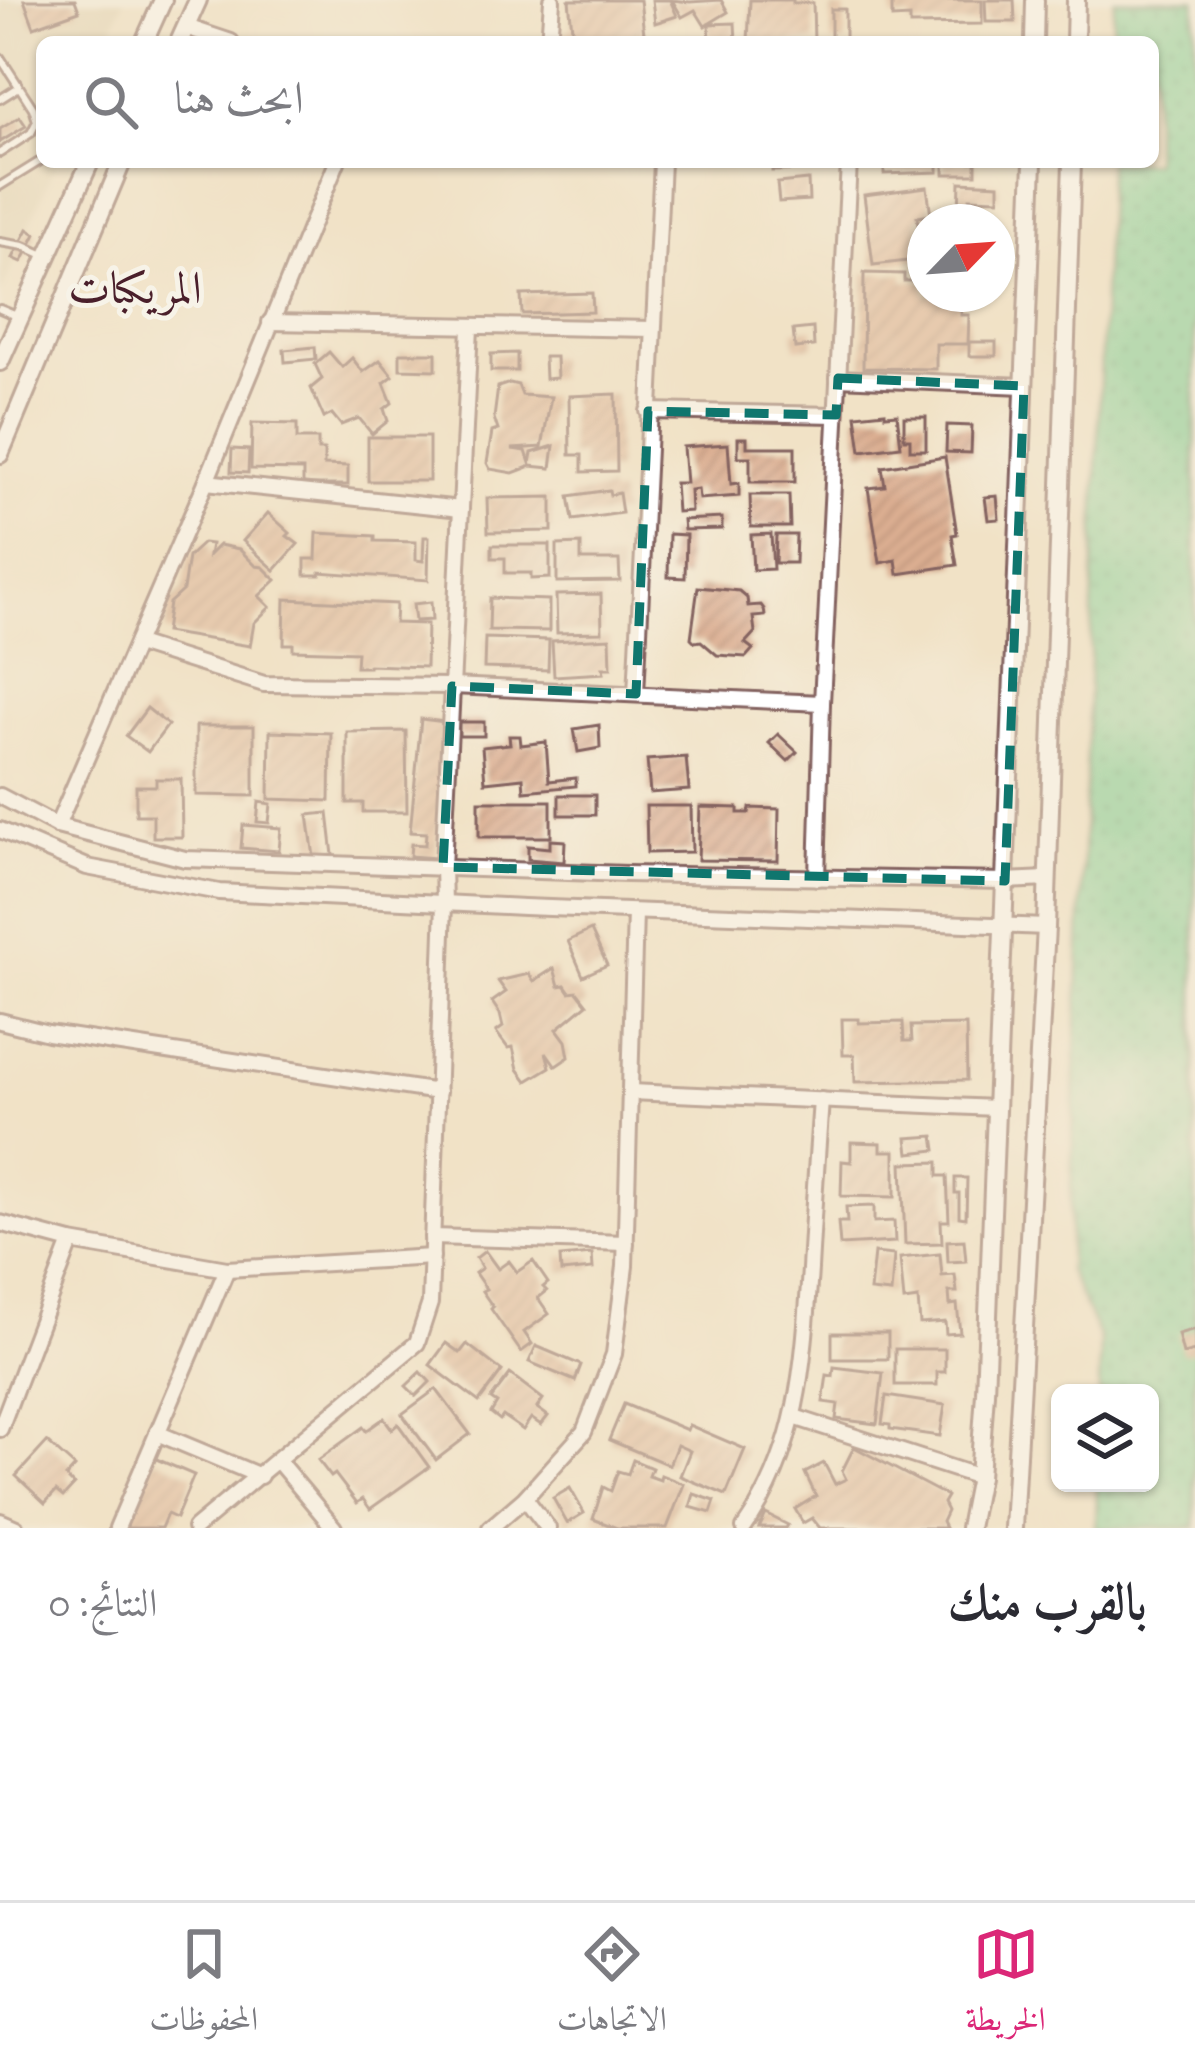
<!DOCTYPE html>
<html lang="ar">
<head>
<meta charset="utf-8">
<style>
	body { margin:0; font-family:"IM FELL Great Primer",Amiri,serif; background:#f7f7f7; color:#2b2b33; direction:rtl }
	.controls { position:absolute; right:36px; bottom:36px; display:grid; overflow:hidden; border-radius:18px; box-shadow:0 3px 9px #0004 }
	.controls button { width:108px; height:108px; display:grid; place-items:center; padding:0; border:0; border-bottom:3px solid #e1e1e2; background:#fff; color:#2b2b33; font:60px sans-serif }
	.compass { position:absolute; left:907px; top:204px; width:108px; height:108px; border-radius:50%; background:#fff; box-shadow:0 3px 9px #0004; rotate:65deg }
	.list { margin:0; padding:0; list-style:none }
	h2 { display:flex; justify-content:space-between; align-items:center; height:156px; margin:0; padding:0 48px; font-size:51px }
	h2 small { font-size:39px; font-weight:400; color:#7c7c81 }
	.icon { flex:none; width:66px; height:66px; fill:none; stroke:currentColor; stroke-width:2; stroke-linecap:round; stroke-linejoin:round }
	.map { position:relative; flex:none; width:1195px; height:1528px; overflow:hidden; direction:ltr }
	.search { position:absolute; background:#fff; box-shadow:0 3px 9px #0004; left:36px; right:36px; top:36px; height:132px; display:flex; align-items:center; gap:30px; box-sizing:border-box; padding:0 42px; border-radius:18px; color:#7c7c81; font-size:45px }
	.sheet { height:372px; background:#fff }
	nav { display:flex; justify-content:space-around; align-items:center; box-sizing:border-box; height:168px; border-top:3px solid #e1e1e2; background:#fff; font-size:33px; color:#7c7c81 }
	nav a { display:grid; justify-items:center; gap:6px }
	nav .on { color:#db2777 }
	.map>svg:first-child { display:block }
	.built { fill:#e1d3b4 }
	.grass { fill:url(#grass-dots); stroke:#607760; stroke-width:3 }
	.building { fill:url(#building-hatch) }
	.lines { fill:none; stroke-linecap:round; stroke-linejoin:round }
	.service-casing { stroke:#846361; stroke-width:12 }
	.minor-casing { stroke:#846361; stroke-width:20 }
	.tertiary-casing { stroke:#846361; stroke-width:22 }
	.service { stroke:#fff; stroke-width:6 }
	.minor { stroke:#fff; stroke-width:14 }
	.tertiary { stroke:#fff; stroke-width:16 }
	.marked { fill:none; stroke:#0f766e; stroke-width:9; stroke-dasharray:24 15; stroke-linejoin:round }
	.labels { text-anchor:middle; stroke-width:10; stroke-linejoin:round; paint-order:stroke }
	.neighbourhood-label { font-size:45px; fill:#4a1f2b; stroke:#f7f3e8 }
</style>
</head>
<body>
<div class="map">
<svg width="1195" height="1528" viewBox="0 0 1195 1528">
	<defs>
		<pattern id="grass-dots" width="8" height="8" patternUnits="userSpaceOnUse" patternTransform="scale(3)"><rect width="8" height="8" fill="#77cf95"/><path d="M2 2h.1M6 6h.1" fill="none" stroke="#68b181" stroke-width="1.8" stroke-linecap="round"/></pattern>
		<pattern id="building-hatch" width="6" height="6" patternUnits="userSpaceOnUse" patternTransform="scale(3)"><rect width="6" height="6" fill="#dbae91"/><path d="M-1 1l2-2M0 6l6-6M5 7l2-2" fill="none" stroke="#bd957d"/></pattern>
	</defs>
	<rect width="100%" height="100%" fill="#f7f3e8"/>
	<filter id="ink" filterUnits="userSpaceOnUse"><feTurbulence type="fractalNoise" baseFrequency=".00833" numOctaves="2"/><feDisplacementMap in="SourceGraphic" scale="24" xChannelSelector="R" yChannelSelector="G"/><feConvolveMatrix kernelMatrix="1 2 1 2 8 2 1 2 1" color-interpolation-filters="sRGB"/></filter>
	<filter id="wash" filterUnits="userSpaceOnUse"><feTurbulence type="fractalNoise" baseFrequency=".004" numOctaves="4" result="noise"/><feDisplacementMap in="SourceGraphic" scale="48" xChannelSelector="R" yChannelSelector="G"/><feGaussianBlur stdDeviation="2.7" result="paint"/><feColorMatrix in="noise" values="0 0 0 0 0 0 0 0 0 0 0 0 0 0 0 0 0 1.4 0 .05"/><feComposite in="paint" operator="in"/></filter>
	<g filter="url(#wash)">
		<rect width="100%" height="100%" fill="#f1e2c6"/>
		<polygon class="built" points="0,0 124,0 107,42 42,42 42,162 56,162 0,295"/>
		<polygon class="grass" points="1114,0 1195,0 1195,1528 1096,1528 1097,1483 1150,1483 1150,1393 1099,1393 1100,1339 1068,1270 1108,162 1153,162 1153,42 1112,42"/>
		<g id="blocks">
			<g class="building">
				<polygon points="24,0 75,0 79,11 34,27"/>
				<polygon points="569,0 640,0 645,42 564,42 563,33 572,29"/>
				<polygon points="652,0 670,0 677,16 655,23"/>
				<polygon points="672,0 690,2 721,0 728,12 705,26 695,10 682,17"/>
				<polygon points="750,0 793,0 793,3 813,3 814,42 748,42"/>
				<polygon points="892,0 982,0 982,24 910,25 910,17 892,18"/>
				<polygon points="985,0 1014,0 1015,22 986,22"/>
				<rect x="831" y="9" width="14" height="33"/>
				<polygon points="735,23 736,42 710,42 709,24"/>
				<polygon points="20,117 26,126 0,142 0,129"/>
				<polygon points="772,162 808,162 808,170 772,171"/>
				<polygon points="884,162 938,162 938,172 884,174"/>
				<rect x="944" y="162" width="32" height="12"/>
				<polygon points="808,180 809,200 779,202 777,183"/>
				<polygon points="960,182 999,184 999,199 970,198 969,213 959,212"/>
				<polygon points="927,187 931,215 917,217 920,240 925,239 925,259 873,265 864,195"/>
				<polygon points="28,229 36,234 22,262 13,258"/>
				<polygon points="864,273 904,274 904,281 925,281 925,294 961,294 961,315 969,315 968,344 936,344 936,369 863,368"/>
				<polygon points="592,293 593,312 522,314 521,295"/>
				<polygon points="813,328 814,346 795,348 793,330"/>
				<rect x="969" y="342" width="27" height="14"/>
				<polygon points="315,347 316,359 285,362 284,350"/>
				<polygon points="329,352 342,367 352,358 363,372 380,360 393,376 384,383 392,403 384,409 388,421 372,434 359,418 341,425 332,414 324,418 311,388 322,379 315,364"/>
				<polygon points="400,353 436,353 436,370 400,369"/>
				<polygon points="517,353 517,371 491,371 491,354"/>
				<polygon points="544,357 556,357 557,378 545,379"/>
				<polygon points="510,383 518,385 522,395 551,397 542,447 512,449 526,451 530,463 532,453 554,446 551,468 531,466 513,473 490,469 487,463 492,432 498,430 494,418 498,387"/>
				<polygon points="616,394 617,471 582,472 582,455 570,455 569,396"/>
				<polygon points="885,412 885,415 897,414 901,446 861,451 856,415"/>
				<polygon points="904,417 926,417 926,450 910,450 910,439 904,439"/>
				<polygon points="252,423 297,424 297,439 318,439 318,450 324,450 324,465 348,466 348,485 303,485 303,470 251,469"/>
				<polygon points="947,425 972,426 971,453 946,452"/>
				<rect x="368" y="437" width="61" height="44"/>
				<polygon points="738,438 747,438 747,447 795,447 795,482 750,482 750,457 738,457"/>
				<polygon points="728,444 731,484 739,483 739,496 699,499 698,489 690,490 691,511 677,512 675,483 686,483 683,447"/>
				<polygon points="232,449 249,450 248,473 231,472"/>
				<polygon points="945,457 957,534 952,535 957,565 898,574 896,560 880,563 868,488 885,486 882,467"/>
				<polygon points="609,490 610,495 619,493 622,513 573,520 569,496"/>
				<polygon points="750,495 789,495 790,527 751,527"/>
				<polygon points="997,496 999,519 988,520 985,497"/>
				<polygon points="552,497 552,531 488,532 487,498"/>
				<polygon points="268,513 290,533 287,536 298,544 275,570 243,541"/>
				<polygon points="722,518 722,529 684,530 683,520"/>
				<polygon points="317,533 375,536 375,541 416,542 416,560 423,561 424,537 429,537 428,580 320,572 320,575 305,575 305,559 316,559"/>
				<polygon points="669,534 686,535 685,578 668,577"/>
				<polygon points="771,534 773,569 753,570 751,535"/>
				<polygon points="776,535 796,535 795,563 775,563"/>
				<polygon points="203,543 211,544 209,555 219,545 239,549 256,566 263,567 276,580 259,596 270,607 254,623 250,646 165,632 169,603 183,590 188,557"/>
				<polygon points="581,544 581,560 619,560 620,581 557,582 557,545"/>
				<polygon points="492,545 550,545 550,578 531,579 531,573 505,573 505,558 492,558"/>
				<polygon points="698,587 739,591 747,598 748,606 761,605 764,609 765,616 753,617 755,632 745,643 753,649 746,657 717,655 701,641 695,642 691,638"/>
				<polygon points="601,594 602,632 557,633 556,595"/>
				<polygon points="490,598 549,600 549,631 489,630"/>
				<polygon points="285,599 396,604 395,623 427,624 426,667 369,665 369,667 356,667 357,652 293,650 293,644 284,644"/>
				<polygon points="431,602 432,620 415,621 413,604"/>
				<polygon points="485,638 549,640 548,670 484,668"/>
				<polygon points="610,638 611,668 603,668 604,673 554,676 552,641"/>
				<polygon points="147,708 168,725 148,752 126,736"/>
				<polygon points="421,719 445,722 436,858 410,856 411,844 425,845 426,833 410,832"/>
				<rect x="459" y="722" width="25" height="14"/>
				<polygon points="599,725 600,748 578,752 574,729"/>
				<polygon points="196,726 254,726 254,796 196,795"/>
				<polygon points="270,731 331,733 330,801 269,799"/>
				<polygon points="406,731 407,812 363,812 363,803 347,803 347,732"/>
				<polygon points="778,734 797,752 788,761 769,743"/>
				<polygon points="509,736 520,736 521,745 546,742 549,781 576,778 576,786 524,791 523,778 485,782 482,747 510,744"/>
				<polygon points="686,757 689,790 650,793 647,760"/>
				<polygon points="156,779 181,779 182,837 153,837 153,815 136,815 136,786 156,786"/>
				<rect x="559" y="795" width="36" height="20"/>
				<rect x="479" y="801" width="72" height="36"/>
				<polygon points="259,802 271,804 269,823 257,822"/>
				<polygon points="646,806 691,806 692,852 647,853"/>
				<polygon points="700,807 738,808 738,813 749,813 750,808 779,809 778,861 698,860"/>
				<polygon points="328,813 333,855 314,857 308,815"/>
				<polygon points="243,825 281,828 279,851 241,848"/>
				<polygon points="550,840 565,841 564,862 528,859 528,846 550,848"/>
				<polygon points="591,930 607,965 583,976 568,941"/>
				<polygon points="554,968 559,986 565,985 570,992 577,991 587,1004 557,1029 566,1041 569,1057 556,1066 546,1052 550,1067 527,1081 518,1069 513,1047 508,1048 496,1032 503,1027 500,1014 492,1002 506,992 498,981 529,974 534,981"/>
				<polygon points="842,1019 859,1019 859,1023 903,1022 904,1041 912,1041 911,1026 966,1025 967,1080 855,1082 854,1055 843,1055"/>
				<polygon points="934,1136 936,1150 909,1153 907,1138"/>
				<polygon points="851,1142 881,1143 881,1151 895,1151 895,1197 841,1196 842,1161 851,1162"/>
				<polygon points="938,1162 938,1176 947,1176 949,1221 941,1221 942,1243 905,1244 902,1163"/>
				<polygon points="955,1178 967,1178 966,1218 959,1217 959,1193 955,1193"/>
				<polygon points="874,1206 874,1222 894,1221 895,1242 840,1245 838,1222 847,1222 846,1207"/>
				<polygon points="964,1240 966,1261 948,1262 947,1241"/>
				<polygon points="485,1251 498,1269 509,1261 517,1272 533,1261 548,1283 543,1287 547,1291 538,1298 549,1314 524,1332 532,1344 521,1352 491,1309 493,1307 482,1291 486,1289 475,1273 482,1268 476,1258"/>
				<polygon points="874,1253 894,1255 891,1293 870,1291"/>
				<polygon points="592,1254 593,1269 561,1272 560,1257"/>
				<polygon points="940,1254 942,1276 955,1275 957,1292 949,1292 950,1305 957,1304 960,1333 946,1334 945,1322 920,1324 918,1299 904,1301 900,1258"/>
				<polygon points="1195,1329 1195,1351 1183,1354 1178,1334"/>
				<rect x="832" y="1333" width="56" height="26"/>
				<polygon points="446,1343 460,1353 467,1344 502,1371 479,1402 430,1365"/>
				<polygon points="536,1346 581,1365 575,1381 529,1362"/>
				<polygon points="895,1349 945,1349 945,1372 937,1372 937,1385 895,1385"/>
				<polygon points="834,1367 883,1373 877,1424 836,1419 838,1404 823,1402 827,1375 833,1376"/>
				<polygon points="421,1372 430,1382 416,1396 406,1386"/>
				<polygon points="510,1374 543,1399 537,1408 548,1416 541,1425 531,1418 523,1430 503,1416 500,1420 491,1413 497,1403 491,1399"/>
				<polygon points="436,1389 470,1434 436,1460 402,1414"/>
				<polygon points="886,1396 945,1405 940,1436 890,1429 890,1425 882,1424"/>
				<polygon points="624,1404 687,1430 689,1425 745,1449 726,1495 680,1476 690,1451 677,1445 669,1465 609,1440"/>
				<polygon points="384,1418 392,1429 398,1424 429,1467 370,1509 363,1499 357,1503 335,1474 331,1477 318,1460 363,1427 366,1431"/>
				<polygon points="47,1442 75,1467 66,1477 74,1485 63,1497 56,1491 45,1503 16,1476"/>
				<polygon points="854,1447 947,1496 943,1503 947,1511 942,1522 945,1528 820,1528 812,1518 803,1523 795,1509 816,1496 805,1473 824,1463 835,1484 846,1479 842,1471"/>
				<polygon points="154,1458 194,1475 176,1518 167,1514 161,1528 125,1528"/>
				<polygon points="633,1460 652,1468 649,1476 660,1480 661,1475 684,1484 667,1528 617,1528 593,1519 603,1487 611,1491 618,1471 628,1474"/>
				<polygon points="570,1488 584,1513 567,1523 553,1498"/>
				<polygon points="694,1494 715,1501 711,1513 690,1507"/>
				<polygon points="766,1514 788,1525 786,1528 759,1528"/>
			</g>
		</g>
	</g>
	<g filter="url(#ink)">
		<use href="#blocks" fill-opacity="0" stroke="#846361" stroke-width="3"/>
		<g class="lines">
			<defs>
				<g id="service">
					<polyline points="0,57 33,108 37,121 31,133 0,153"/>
					<polyline points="0,99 19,87"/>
					<polyline points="0,186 42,160"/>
					<polyline points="0,242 24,246 44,255"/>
					<polyline points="0,309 19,317"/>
				</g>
				<g id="minor">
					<polyline points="186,27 231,42"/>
					<polyline points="549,42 552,0"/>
					<polyline points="270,322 652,329"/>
					<polyline points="838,378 1024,386"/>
					<polyline points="648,411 836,415"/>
					<polyline points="206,482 461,509"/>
					<polyline points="137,644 264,684 452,686 822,703"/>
					<polyline points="636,694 662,162"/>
					<polyline points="0,796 57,826 185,859 627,874 1005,881 1048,879"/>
					<polyline points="57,826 206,482 337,162"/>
					<polyline points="0,830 87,867 219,892 524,907 1046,927"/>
					<polyline points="817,878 822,703 849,162"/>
					<polyline points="0,1021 48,1033 438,1092"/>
					<polyline points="630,1092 996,1108"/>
					<polyline points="0,1223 71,1242 227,1269 432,1257"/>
					<polyline points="432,1237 626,1243"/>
					<polyline points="794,1417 979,1477"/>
					<polyline points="0,1429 71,1242"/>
					<polyline points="157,1433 260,1476"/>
					<polyline points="278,1461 334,1528"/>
					<polyline points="525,1498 548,1528"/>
					<polyline points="0,1521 16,1528"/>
					<polyline points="117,1528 227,1269"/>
					<polyline points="195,1528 417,1343 430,1303 444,903 443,867 470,328"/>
					<polyline points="490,1528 525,1498 584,1432 614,1354 625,1266 635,912"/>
					<path d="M744 1528C799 1451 804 1360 810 1269 813 1212 817 1156 821 1100"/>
				</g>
				<g id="tertiary">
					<polyline points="144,42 163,0"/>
					<polyline points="179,42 198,0"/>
					<polyline points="1034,42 1035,0"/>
					<polyline points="1075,42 1076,0"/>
					<polyline points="0,362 90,162"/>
					<polyline points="0,454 122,162"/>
					<polyline points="969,1528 979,1477 985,1393 1033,162"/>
					<polyline points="1013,1528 1046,927 1072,162"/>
				</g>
			</defs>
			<use href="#service" class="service-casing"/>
			<use href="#minor" class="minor-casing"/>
			<use href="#tertiary" class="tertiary-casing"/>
			<use href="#service" class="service"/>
			<use href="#minor" class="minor"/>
			<use href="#tertiary" class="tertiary"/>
		</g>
	</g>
	<path d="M0 0H1195V1528H0ZM838 378 1024 386 1005 881 443 867 452 686 636 694 648 411 836 415Z" fill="#f1e2c6" fill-opacity=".55" fill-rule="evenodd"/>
	<path class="marked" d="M838 378 1024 386 1005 881 443 867 452 686 636 694 648 411 836 415Z"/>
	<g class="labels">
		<g class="neighbourhood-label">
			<text x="135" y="303">المريكبات</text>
		</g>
	</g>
</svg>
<div class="controls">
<button><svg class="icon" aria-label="layers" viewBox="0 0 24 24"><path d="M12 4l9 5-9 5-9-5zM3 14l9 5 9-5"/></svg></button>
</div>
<svg class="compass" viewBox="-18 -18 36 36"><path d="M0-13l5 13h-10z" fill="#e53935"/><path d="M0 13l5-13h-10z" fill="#7c7c81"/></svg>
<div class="search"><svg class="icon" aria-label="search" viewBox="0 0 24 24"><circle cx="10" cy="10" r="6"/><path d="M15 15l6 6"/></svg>ابحث هنا</div>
</div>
<section class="sheet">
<h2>بالقرب منك<small>النتائج: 0</small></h2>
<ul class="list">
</ul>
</section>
<nav>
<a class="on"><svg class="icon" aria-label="map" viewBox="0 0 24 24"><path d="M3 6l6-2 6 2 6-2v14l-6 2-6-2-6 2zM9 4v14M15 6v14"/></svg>الخريطة</a>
<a><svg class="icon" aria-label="directions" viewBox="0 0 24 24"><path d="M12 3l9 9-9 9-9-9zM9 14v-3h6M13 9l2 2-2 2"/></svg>الاتجاهات</a>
<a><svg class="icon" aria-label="saved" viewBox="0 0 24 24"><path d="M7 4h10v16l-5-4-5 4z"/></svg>المحفوظات</a>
</nav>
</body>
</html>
